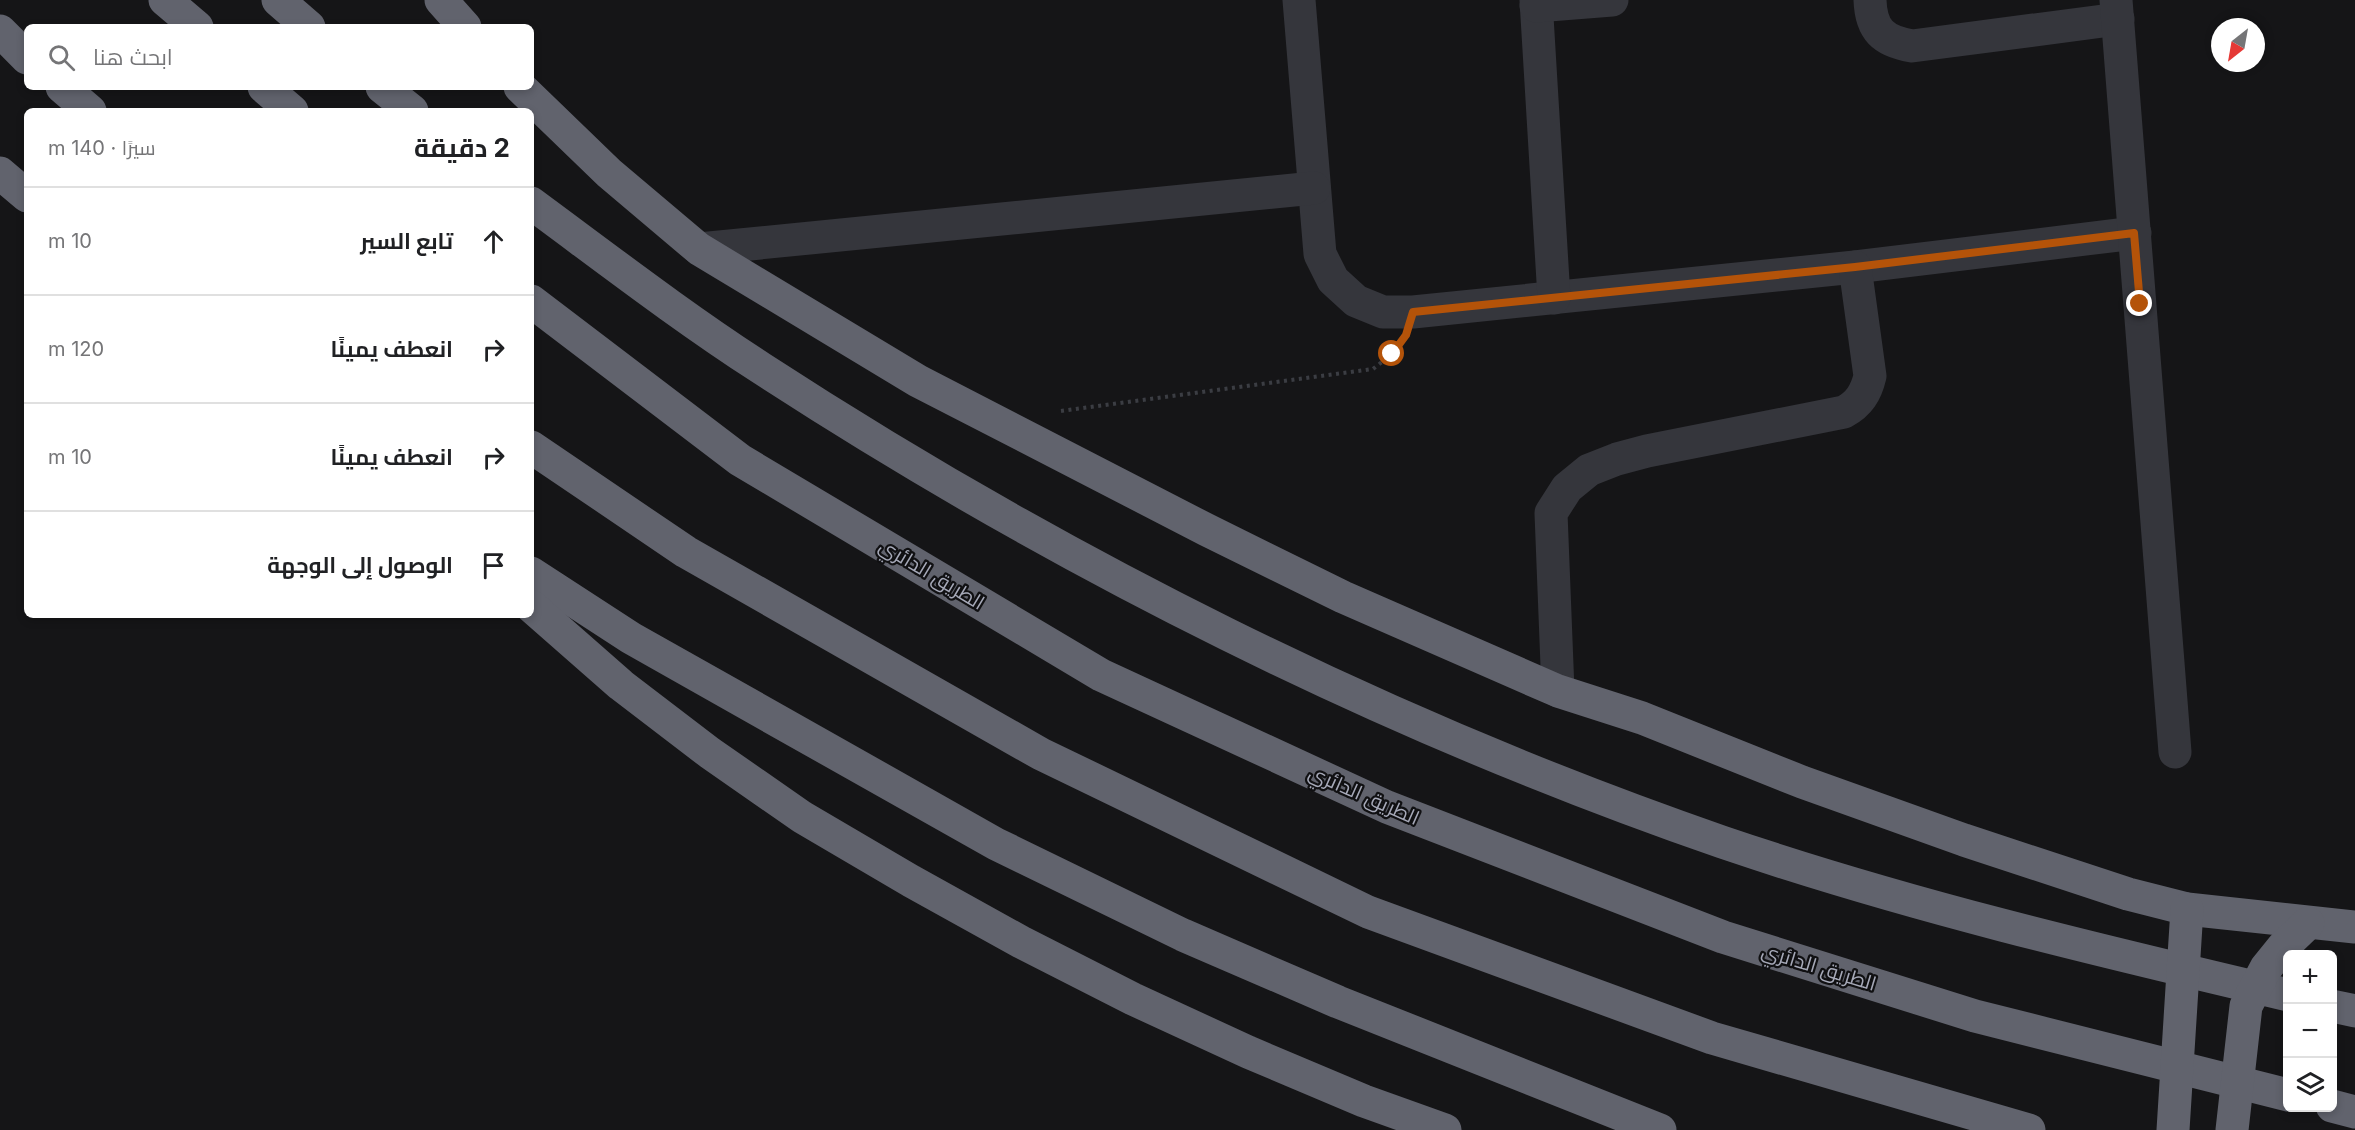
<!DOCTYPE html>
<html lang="ar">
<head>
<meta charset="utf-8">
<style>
	body { margin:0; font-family:Inter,Cairo,sans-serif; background:#f2f2f2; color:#202124; direction:rtl }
	.controls { position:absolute; right:18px; bottom:18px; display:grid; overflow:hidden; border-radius:9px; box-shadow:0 3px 9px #0003 }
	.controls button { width:54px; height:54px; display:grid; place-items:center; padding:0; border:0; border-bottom:2px solid #e0e0e0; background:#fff; color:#202124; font:30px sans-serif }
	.compass { position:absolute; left:2211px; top:18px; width:54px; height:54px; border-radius:50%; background:#fff; box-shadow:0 3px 9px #0003; rotate:211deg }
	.stop { position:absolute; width:18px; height:18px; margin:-14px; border:4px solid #b45309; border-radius:50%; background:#fff }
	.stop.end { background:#b45309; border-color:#fff; box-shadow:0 2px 6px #0008 }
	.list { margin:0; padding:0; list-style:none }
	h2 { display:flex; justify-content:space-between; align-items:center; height:78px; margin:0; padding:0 24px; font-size:26px }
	h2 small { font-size:20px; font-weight:400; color:#757577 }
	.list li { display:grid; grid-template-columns:39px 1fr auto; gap:18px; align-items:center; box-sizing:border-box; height:108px; padding:0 24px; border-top:2px solid #e0e0e0 }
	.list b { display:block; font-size:22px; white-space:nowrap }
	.list em { font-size:20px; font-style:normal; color:#757577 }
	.icon { flex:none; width:33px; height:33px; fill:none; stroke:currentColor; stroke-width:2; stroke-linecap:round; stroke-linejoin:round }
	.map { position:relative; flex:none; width:2355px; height:1130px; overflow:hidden; direction:ltr }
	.search { position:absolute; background:#fff; box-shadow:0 3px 9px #0003; left:24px; top:24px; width:510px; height:66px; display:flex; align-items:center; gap:15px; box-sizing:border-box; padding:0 21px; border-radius:9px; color:#757577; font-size:22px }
	.panel { position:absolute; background:#fff; box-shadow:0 3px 9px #0003; left:24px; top:108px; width:510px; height:510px; border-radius:9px; direction:rtl }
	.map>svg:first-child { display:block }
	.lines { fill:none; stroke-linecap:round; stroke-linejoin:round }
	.path { stroke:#3b3d43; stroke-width:4; stroke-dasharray:3 4.5; stroke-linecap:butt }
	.street { stroke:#35363c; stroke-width:33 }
	.highway { stroke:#61636d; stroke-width:33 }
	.route { stroke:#b45309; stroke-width:8 }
	.labels { text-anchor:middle; stroke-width:4.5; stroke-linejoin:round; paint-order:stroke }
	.street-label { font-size:20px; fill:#a6a9b8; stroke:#101012 }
</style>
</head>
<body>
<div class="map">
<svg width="2355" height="1130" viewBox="0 0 2355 1130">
	<rect width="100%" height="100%" fill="#151517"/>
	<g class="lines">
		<polyline class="path" points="1061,411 1373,369 1392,354 1396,348"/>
		<g class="street">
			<polyline points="1299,0 1320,254 1333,280 1356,301 1383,312 1413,312 1855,267 2135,233"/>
			<polyline points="1536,0 1554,298"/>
			<path d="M1870 0C1871 30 1883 41 1912 46L2118 19"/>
			<polyline points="2116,0 2175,752"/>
			<polyline points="1536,6 1612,0"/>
			<polyline points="699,249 1314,188"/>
			<path d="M1558 691 1551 513 1567 488 1589 470 1617 459 1647 451 1844 412C1859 404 1866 393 1870 376L1855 267"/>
		</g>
		<g class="highway">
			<polyline points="165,0 197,27"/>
			<polyline points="278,0 309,27"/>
			<polyline points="441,0 465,27"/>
			<polyline points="0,31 27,58"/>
			<polyline points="62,87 90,111"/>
			<polyline points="264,87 292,111"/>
			<polyline points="382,87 412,111"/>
			<polyline points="520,87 609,173 699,249 918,381 1207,530 1343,597 1558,691 1642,718 1802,782 1964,840 2128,894 2187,909 2355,927"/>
			<polyline points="0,173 27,196"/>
			<path d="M531 203C607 259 682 317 761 368 1059 562 1386 726 1722 842 1907 905 2097 950 2288 995"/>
			<polyline points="531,301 740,460 1101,675 1387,807 1723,937 1975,1016 2288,1095"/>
			<polyline points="531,447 686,552 1041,754 1368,912 1712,1038 2029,1130"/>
			<polyline points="531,573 631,638 996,844 1183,935 1338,1002 1660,1130"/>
			<polyline points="531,606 621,685 710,753 802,817 911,881 1021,942 1133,999 1248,1052 1364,1101 1445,1130"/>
			<polyline points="2332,1006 2355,1011"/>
			<polyline points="2332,1106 2355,1112"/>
			<polyline points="2173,1130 2187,909"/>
			<polyline points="2232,1130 2246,1006 2266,968 2283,947 2308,923"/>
		</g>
	</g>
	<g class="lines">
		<polyline class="route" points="1392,354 1406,335 1413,312 1855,267 2134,233 2140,304"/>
	</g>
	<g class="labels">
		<g class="street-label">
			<text transform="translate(932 574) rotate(31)" y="7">الطريق الدائري</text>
			<text transform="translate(1364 795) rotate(24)" y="7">الطريق الدائري</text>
			<text transform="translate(1819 967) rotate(17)" y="7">الطريق الدائري</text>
		</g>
	</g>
</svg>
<div class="controls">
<button>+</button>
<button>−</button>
<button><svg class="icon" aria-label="layers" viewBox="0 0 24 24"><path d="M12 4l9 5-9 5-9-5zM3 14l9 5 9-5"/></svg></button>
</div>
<svg class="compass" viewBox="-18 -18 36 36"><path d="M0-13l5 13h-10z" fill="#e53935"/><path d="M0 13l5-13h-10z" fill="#757577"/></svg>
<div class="stop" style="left:1392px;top:354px"></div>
<div class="stop end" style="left:2140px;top:304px"></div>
<div class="search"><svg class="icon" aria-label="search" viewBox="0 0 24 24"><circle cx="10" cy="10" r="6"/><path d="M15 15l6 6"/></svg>ابحث هنا</div>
<section class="panel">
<h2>2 دقيقة<small>سيرًا · 140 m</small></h2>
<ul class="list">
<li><svg class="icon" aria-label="ahead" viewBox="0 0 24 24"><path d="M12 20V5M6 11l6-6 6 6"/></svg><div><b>تابع السير</b></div><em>10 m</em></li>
<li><svg class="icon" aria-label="right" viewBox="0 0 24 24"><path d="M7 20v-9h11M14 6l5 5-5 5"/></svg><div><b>انعطف يمينًا</b></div><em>120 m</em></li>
<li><svg class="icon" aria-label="right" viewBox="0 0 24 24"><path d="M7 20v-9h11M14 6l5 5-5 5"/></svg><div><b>انعطف يمينًا</b></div><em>10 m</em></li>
<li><svg class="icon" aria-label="arrive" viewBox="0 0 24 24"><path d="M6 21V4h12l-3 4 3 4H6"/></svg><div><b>الوصول إلى الوجهة</b></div></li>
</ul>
</section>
</div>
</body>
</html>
